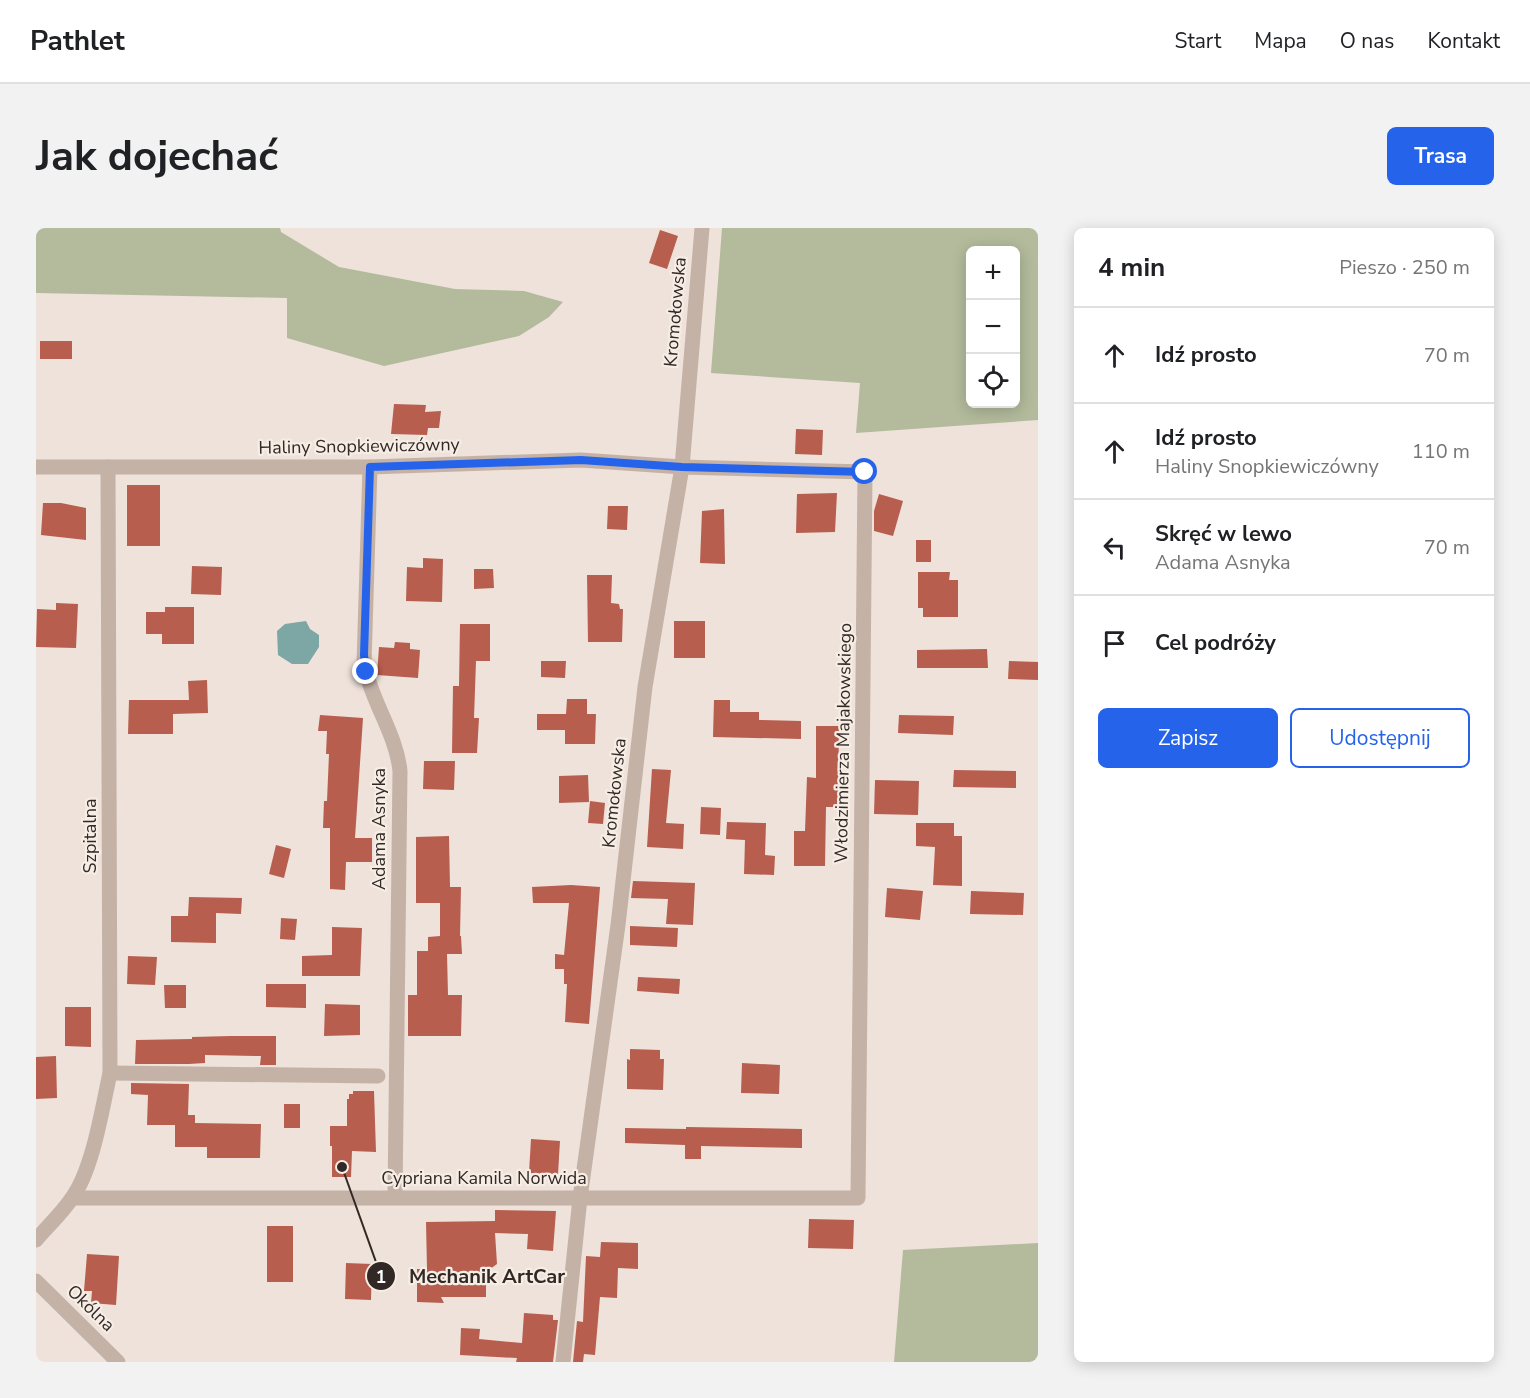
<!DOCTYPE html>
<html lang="pl">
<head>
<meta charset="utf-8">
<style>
	body { margin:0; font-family:"Nunito Sans",sans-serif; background:#f2f2f2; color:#202124 }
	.controls { position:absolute; right:18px; top:18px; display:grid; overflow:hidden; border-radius:9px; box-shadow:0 3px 15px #0003 }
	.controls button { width:54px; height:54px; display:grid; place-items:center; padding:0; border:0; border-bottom:2px solid #e0e0e0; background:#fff; color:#202124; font:30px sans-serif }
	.stop { position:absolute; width:18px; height:18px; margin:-14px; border:4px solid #2563eb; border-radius:50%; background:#fff }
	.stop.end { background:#2563eb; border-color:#fff; box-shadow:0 2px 6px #0008 }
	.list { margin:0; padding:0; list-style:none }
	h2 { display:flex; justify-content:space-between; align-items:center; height:78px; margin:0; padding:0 24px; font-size:26px }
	h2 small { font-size:20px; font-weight:400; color:#757577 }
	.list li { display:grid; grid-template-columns:39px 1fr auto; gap:18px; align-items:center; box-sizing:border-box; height:96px; padding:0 24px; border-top:2px solid #e0e0e0 }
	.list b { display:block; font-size:22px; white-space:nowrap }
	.list p { margin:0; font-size:20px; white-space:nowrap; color:#757577 }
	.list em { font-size:20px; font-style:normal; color:#757577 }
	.actions { display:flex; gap:12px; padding:18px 24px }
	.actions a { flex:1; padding:14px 0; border:2px solid #2563eb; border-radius:9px; text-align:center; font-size:21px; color:#2563eb }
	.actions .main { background:#2563eb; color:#fff }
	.icon { flex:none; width:33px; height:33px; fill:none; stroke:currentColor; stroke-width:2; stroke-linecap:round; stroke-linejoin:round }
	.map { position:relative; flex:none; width:1002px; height:1134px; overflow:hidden; border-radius:9px }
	header { display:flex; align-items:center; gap:36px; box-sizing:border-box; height:84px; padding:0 30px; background:#fff; border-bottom:2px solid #e0e0e0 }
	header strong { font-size:28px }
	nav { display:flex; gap:33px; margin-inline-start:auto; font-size:21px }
	.intro { display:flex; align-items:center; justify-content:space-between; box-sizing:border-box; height:144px; padding:0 36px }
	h1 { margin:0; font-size:42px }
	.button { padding:15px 27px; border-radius:9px; background:#2563eb; color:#fff; font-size:21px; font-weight:700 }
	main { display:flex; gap:36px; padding:0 36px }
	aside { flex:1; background:#fff; border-radius:9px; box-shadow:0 3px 15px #0003 }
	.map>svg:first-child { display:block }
	.green { fill:#b3bb9c; fill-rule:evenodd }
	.water { fill:#7ca7a5 }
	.building { fill:#b75e4f }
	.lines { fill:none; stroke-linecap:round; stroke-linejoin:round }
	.street { stroke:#c4b2a7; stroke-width:15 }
	.route { stroke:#2563eb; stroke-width:8 }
	.labels { text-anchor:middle; stroke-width:4.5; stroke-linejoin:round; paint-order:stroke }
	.street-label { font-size:18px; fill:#322927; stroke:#f6ede5 }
	.leader { fill:none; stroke:#322927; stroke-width:2 }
	.callout-dot { fill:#322927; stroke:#f6ede5; stroke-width:2 }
	.mark-label { font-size:18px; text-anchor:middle; font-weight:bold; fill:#fff }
	.callout-label { font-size:20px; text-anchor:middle; font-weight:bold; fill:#322927; stroke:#f6ede5; stroke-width:4.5; stroke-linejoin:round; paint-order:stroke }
</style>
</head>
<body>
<header>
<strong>Pathlet</strong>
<nav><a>Start</a><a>Mapa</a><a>O nas</a><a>Kontakt</a></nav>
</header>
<div class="intro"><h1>Jak dojechać</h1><a class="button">Trasa</a></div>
<main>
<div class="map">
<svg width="1002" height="1134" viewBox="0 0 1002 1134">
	<rect width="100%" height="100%" fill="#eee2da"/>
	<g class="green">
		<polygon points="0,0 244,0 245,4 303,39 419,61 488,63 527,74 513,89 483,108 348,138 251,110 251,70 0,65"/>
		<path d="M686 0H1002V192L820 205 824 155 675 145ZM934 22H980V176H934Z"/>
		<polygon points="1002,1015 1002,1134 858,1134 867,1022"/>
	</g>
	<polygon class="water" points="270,393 274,401 283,407 283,419 272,436 256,436 242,427 241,403 249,396"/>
	<g class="building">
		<polygon points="624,2 642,8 631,41 613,35"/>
		<rect x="4" y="113" width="32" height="18"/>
		<polygon points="358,176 390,177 389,184 405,183 403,200 392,200 391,207 355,206"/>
		<polygon points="760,201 787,202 786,227 759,226"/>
		<rect x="91" y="257" width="33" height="61"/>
		<polygon points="801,265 799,304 760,305 761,266"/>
		<polygon points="843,266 867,273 857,308 838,303 838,283"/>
		<polygon points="7,275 25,275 50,280 50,312 5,307"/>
		<polygon points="572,278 592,278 591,302 571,301"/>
		<polygon points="688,281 689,336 664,335 666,283"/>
		<rect x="880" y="312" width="15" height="22"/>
		<polygon points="387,330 407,331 406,374 370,373 371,339 387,340"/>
		<polygon points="156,338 186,339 185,367 155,366"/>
		<polygon points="438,341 457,341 458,360 438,361"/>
		<polygon points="882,344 914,344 913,352 922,352 922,389 887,389 887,380 882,380"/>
		<polygon points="551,347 576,347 575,375 583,376 584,381 587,381 586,414 552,414"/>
		<polygon points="20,375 42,376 40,420 0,419 1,381 20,382"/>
		<polygon points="129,379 158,379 158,416 126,416 126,406 110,406 110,384 129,384"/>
		<rect x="638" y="393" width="31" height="37"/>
		<polygon points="424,396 454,396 454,433 440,433 438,490 443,490 441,525 416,525 417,458 423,458"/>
		<polygon points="359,414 374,415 374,421 384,422 382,450 341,447 343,419 358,420"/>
		<polygon points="951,421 952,440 881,440 881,422"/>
		<polygon points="505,433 530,433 529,450 505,449"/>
		<polygon points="973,433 1002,434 1002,452 972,451"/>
		<polygon points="171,452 172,485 137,486 137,506 92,506 93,472 153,472 152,453"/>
		<polygon points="531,471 551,471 551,486 560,486 559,516 529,516 529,502 501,502 501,486 530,486"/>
		<polygon points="678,472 694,472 694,484 723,484 723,492 765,493 765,511 677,509"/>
		<polygon points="284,487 327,490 319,610 336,610 336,634 310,634 309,662 294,661 294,600 287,600 288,573 291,573 293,526 290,526 291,503 282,503"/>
		<polygon points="863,487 918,488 917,507 862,505"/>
		<polygon points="780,498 803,498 802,579 790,579 789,638 758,638 758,603 769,603 771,549 780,550"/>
		<polygon points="388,533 419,533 418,562 387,561"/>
		<polygon points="616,541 635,542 630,595 648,596 647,621 611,619"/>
		<polygon points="918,542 980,543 980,560 917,559"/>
		<polygon points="552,547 553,574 523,575 523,548"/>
		<polygon points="839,552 883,553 882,587 838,586"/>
		<polygon points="554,573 569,575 567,596 552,595"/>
		<polygon points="665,579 685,580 684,607 664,606"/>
		<polygon points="691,594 730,595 729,627 739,628 738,647 708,646 709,612 690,611"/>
		<polygon points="880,595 918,595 918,608 926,608 926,658 897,657 899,619 880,618"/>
		<polygon points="413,608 414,659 425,659 424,708 425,708 426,726 411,726 412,767 426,767 425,808 372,808 372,767 381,767 381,723 392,723 392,709 404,708 404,675 380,675 380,609"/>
		<polygon points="240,617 255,621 248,650 233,646"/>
		<polygon points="597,653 659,655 657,697 630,696 632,671 595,670"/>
		<polygon points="535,657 564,659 553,796 529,794 531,756 528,756 528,741 519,741 519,726 528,727 533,675 497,675 496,659"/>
		<polygon points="851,660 887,663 884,692 849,689"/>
		<polygon points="935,663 988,665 987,687 934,686"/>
		<polygon points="153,669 206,670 205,686 180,685 180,715 135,714 135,688 152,688"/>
		<polygon points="245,690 261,691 259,712 244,711"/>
		<polygon points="594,698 642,700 641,719 594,717"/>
		<polygon points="296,699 326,700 324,748 266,748 266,728 296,727"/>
		<polygon points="92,728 121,729 119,757 91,756"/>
		<polygon points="602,749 644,751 643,766 601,763"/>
		<polygon points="230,756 270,756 270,780 230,779"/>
		<polygon points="128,757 150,757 150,780 129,780"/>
		<polygon points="289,776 324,777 324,807 288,808"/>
		<polygon points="29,779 55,779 55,819 29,818"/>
		<polygon points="195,808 240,808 240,837 224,837 225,828 169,827 169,835 153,836 99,836 100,812 156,811 156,809"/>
		<polygon points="594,821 624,822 624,831 628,831 627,862 591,861 591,831 594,832"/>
		<polygon points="20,828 21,870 0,871 0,829"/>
		<polygon points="706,835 744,837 743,866 705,865"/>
		<polygon points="95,855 153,856 152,887 159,887 159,895 225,896 224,930 171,930 171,919 139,919 139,897 111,897 112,867 95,866"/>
		<polygon points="317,863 338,863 340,924 316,923 315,949 296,949 296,918 294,918 294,898 311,898 311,871 313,871 313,866 317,866"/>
		<rect x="248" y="876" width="16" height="24"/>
		<polygon points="650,899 766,901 766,920 665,918 665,931 649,931 649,917 589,915 589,900 650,901"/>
		<polygon points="495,911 524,913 522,946 493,945"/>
		<polygon points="459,982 520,983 517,1023 491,1021 492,1006 459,1005 461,1036 450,1044 450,1069 405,1069 408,1075 381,1074 381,1041 391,1041 390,994 459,993 459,995"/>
		<polygon points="773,991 818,992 817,1021 772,1020"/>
		<rect x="231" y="998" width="26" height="56"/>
		<polygon points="565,1014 602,1015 602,1041 582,1040 581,1070 564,1069 559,1127 548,1126 547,1134 537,1134 541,1093 547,1094 550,1028 564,1029"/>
		<polygon points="51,1026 83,1028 80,1077 55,1075 56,1063 48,1063"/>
		<polygon points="310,1035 336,1036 335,1072 309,1071"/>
		<polygon points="488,1085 517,1087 517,1092 522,1092 517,1134 480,1134 481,1130 424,1127 425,1100 444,1101 443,1111 486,1115"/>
	</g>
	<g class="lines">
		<g class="street">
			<polyline points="0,239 334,239 545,232 646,239 829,244 822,970 37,970"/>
			<path d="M334 239 328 436C335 473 360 505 364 543L359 969"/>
			<polyline points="74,845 342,848"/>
			<path d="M0 1012C12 998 26 985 36 970 57 941 66 881 74 845L72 239"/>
			<polyline points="0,1053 82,1134"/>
			<polyline points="527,1134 544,970 582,697 609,459 646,239 666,0"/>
		</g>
	</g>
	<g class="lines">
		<polyline class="route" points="330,444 328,427 334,239 545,232 646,239 829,244"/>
	</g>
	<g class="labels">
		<g class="street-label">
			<text transform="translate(639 84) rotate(-85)" y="6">Kromołowska</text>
			<text transform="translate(323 218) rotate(-1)" y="6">Haliny Snopkiewiczówny</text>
			<text transform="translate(807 515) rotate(-89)" y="6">Włodzimierza Majakowskiego</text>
			<text transform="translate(578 565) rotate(-84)" y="6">Kromołowska</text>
			<text transform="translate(343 601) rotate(-90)" y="6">Adama Asnyka</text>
			<text transform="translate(54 608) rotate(-90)" y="6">Szpitalna</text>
			<text x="448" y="956">Cypriana Kamila Norwida</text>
			<text transform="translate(55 1080) rotate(44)" y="6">Okólna</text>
		</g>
	</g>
	<path class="leader" d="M306 939L345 1048"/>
	<g class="callout-dot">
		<circle cx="306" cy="939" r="6"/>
		<circle cx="345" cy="1048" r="15"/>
	</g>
	<g class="mark-label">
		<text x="345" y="1055">1</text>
	</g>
	<g class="callout-label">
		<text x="451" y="1055">Mechanik ArtCar</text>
	</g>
</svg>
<div class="controls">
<button>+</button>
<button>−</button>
<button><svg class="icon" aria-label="locate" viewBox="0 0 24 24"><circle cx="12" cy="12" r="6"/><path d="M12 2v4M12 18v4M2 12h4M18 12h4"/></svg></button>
</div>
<div class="stop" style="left:829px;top:244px"></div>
<div class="stop end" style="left:330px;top:444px"></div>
</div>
<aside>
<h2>4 min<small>Pieszo · 250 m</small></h2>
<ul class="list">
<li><svg class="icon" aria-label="ahead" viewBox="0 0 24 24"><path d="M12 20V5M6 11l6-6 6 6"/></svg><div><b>Idź prosto</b></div><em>70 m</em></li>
<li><svg class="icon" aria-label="ahead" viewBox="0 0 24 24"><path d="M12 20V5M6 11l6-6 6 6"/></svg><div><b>Idź prosto</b><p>Haliny Snopkiewiczówny</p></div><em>110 m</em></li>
<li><svg class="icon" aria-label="left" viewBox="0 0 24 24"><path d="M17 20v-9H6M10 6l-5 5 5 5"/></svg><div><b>Skręć w lewo</b><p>Adama Asnyka</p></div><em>70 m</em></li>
<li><svg class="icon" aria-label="arrive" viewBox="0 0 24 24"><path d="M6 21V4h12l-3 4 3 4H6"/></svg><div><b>Cel podróży</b></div></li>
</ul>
<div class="actions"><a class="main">Zapisz</a><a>Udostępnij</a></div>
</aside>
</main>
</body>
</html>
